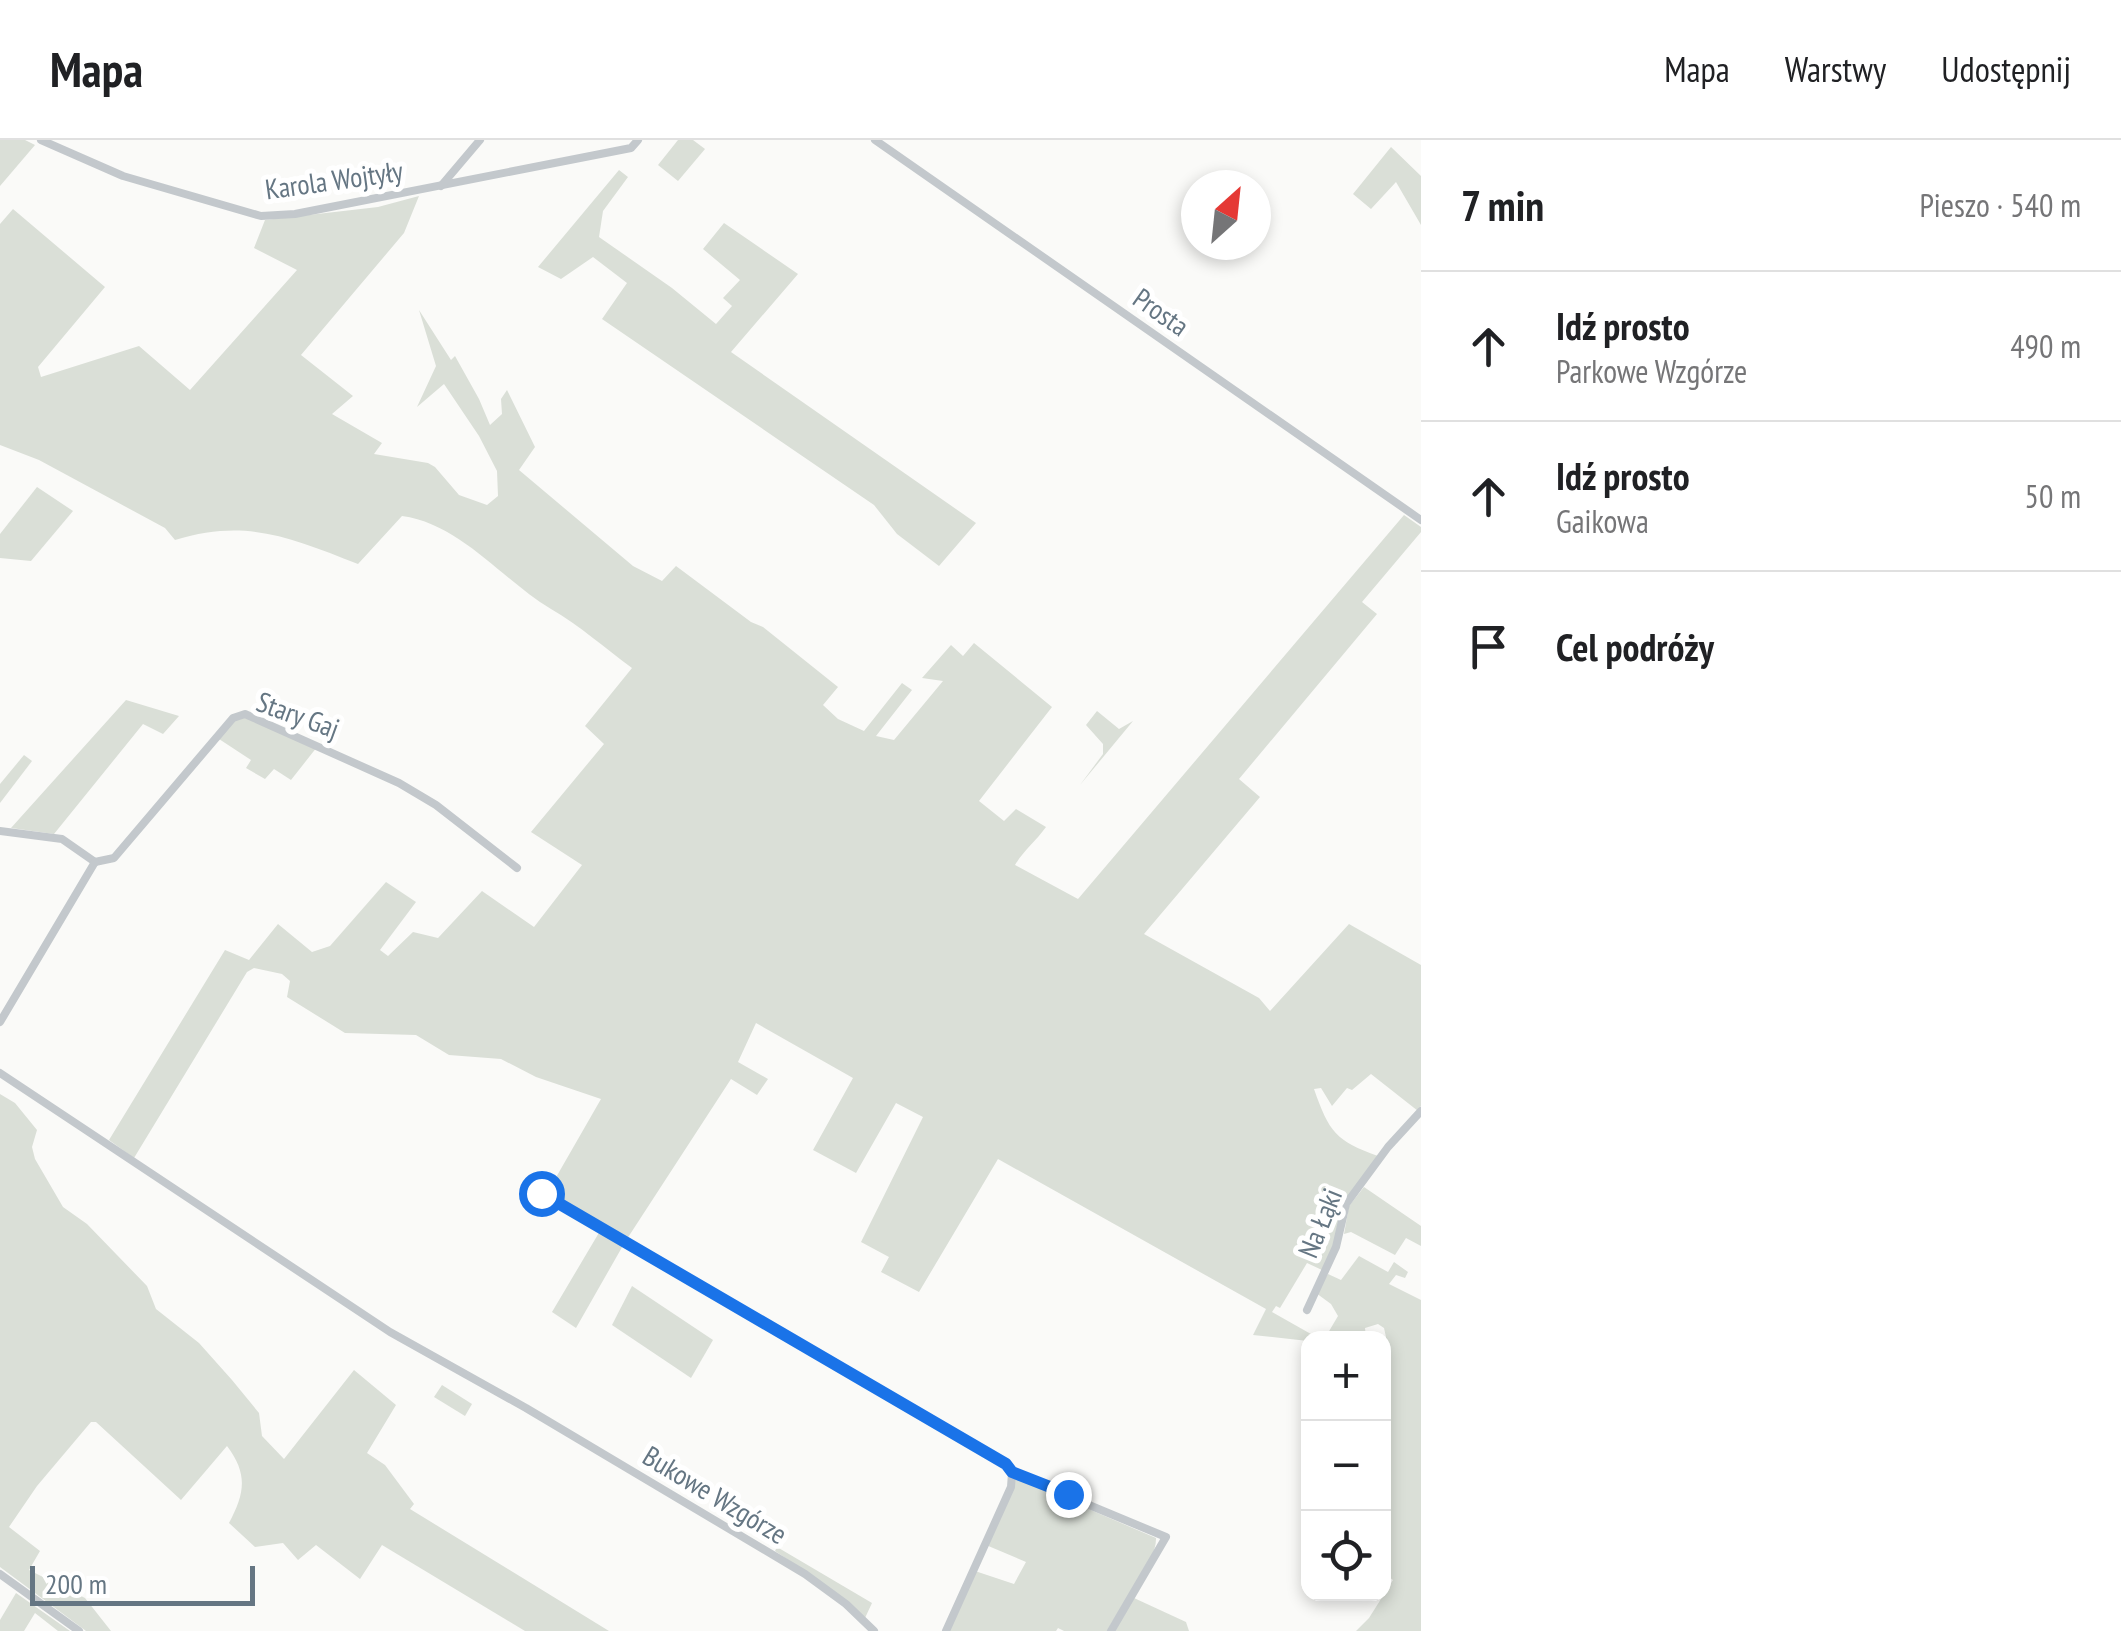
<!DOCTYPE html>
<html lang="pl">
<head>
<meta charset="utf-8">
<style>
	body { margin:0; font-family:"PT Sans Narrow",sans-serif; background:#f2f2f2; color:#202124 }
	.controls { position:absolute; right:30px; bottom:30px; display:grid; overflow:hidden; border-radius:20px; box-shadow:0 5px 15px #0003 }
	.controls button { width:90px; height:90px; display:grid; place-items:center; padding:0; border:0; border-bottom:2px solid #e0e0e0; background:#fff; color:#202124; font:50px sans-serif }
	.compass { position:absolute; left:1181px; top:30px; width:90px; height:90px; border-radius:50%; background:#fff; box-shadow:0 5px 15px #0003; rotate:27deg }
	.scale { position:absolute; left:30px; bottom:25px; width:225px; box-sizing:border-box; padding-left:10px; border:5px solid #657683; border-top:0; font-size:28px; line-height:35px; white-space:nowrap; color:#657683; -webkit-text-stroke:8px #fff; paint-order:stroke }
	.stop { position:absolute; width:30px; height:30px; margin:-22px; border:8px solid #1a73e8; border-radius:50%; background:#fff }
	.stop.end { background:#1a73e8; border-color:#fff; box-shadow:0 2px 10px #0008 }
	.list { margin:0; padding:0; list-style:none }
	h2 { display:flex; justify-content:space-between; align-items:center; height:130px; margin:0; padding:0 40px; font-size:42px }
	h2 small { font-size:32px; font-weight:400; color:#757577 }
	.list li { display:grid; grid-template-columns:65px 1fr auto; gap:30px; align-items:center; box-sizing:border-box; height:150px; padding:0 40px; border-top:2px solid #e0e0e0 }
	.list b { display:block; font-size:38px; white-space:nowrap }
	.list p { margin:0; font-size:32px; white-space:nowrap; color:#757577 }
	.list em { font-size:32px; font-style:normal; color:#757577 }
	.icon { flex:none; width:55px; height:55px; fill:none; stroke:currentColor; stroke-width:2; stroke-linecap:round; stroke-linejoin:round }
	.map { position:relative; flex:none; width:1421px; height:1491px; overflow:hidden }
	header { display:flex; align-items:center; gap:60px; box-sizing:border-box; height:140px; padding:0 50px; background:#fff; border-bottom:2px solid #e0e0e0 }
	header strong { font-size:48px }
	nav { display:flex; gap:55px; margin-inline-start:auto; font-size:35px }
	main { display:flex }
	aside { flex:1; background:#fff }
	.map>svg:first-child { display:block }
	.green { fill:#dadfd7 }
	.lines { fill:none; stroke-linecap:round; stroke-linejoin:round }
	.minor { stroke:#c3c8cc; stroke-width:8 }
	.route { stroke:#1a73e8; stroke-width:12 }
	.labels { text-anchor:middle; stroke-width:10; stroke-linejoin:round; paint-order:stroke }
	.street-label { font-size:28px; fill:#657683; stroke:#fff }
</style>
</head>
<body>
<header>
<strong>Mapa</strong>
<nav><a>Mapa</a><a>Warstwy</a><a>Udostępnij</a></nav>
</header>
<main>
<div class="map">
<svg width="1421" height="1491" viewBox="0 0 1421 1491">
	<rect width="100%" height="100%" fill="#fafaf8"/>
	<g class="green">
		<polygon points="0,0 25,0 35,5 0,46"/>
		<polygon points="678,0 693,0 705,9 678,41 658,25"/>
		<polygon points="1391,7 1421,36 1421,85 1396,42 1371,69 1353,54"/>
		<polygon points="619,30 628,37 603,71 599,97 672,148 716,184 732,166 723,158 740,140 703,109 724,83 798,134 731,212 976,383 939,426 897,394 874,365 602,179 627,143 593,117 561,139 538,127"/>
		<path d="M419 56 404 93 301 215 353 256 332 274 382 303 374 314 428 323 435 327 459 355 487 365 498 356 497 331 479 296 444 244 417 267 436 226 419 170 451 220 455 216 479 259 490 285 502 274 501 259 507 250 535 307 519 330 633 426 662 441 676 426 751 482 763 487 838 547 823 565 838 579 864 591 902 543 912 550 876 596 894 600 943 541 922 538 951 505 963 516 974 503 1052 567 979 661 1004 681 1016 669 1046 687C1036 701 1024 710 1015 725L1078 759 1404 375 1421 387V392L1362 462 1377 474 1239 639 1260 657 1144 794 1259 858 1270 871 1349 784 1421 825V966L1418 971 1371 934 1352 950 1347 948 1332 966 1321 948 1314 949C1329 992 1336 1001 1378 1016L1342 1065 1334 1106 1322 1130 1307 1123 1280 1168 1276 1166 1272 1172 1318 1198 1308 1201 1253 1195 1266 1169 998 1019 919 1152 881 1132 889 1117 861 1102 923 977 896 963 856 1033 813 1010 853 938 756 883 738 922 768 939 757 955 731 939 625 1102 576 1188 552 1172 600 1091 543 1060 601 959 536 937 501 919 449 915 416 895 345 893 287 857 290 841 282 834 254 828 247 832 134 1018 109 1000 225 810 249 820 278 784 312 812 330 806 386 742 416 762 380 810 388 816 413 792 438 798 482 751 534 787 582 725 531 692 604 604 585 586 632 528C605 508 580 486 551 469 502 440 461 384 402 376L358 424C291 398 247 378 175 400L165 388 39 320 0 305V84L13 69 105 147 38 227 41 237 139 206 190 250 297 130 254 108 265 80 378 67Z"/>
		<polygon points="37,347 73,371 31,421 0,418 0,394"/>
		<polygon points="126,560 179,576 163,594 143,584 54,694 11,688"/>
		<polygon points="1097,571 1119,589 1133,581 1080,645 1103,614 1103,604 1086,585"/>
		<polygon points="246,577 317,607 291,640 274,629 265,639 246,628 251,620 219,599 235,579"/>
		<polygon points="24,615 32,621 0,663 0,644"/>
		<path d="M0 954 15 963 37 990 32 1007 35 1019 63 1067 87 1084 147 1146 156 1169 199 1203 232 1240 259 1273 262 1296 284 1319 354 1230 396 1265 367 1313 385 1325 414 1364 410 1369 609 1491H525L382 1405 360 1439 316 1405 298 1420 283 1403 255 1407 229 1383C245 1353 248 1334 227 1306L181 1360 96 1282H91L37 1346 9 1387 40 1411 29 1430 85 1458 111 1491H86L0 1427Z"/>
		<polygon points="1364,1047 1421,1086 1421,1106 1406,1098 1395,1115 1351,1092 1344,1094 1349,1066"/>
		<polygon points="1359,1116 1388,1132 1394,1122 1408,1132 1405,1138 1396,1135 1389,1144 1421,1160 1421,1491 1356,1491 1369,1478 1393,1440 1384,1433 1386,1197 1384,1188 1378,1184 1365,1188 1366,1198 1325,1198 1338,1176 1331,1164 1316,1153 1328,1134 1341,1140"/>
		<polygon points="632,1146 713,1200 691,1238 612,1185"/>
		<polygon points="442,1245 472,1264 465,1276 434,1257"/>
		<path d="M1016 1338 1156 1398C1157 1422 1120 1467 1107 1491H1064L1058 1488 1056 1491H949L975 1431 1014 1444 1026 1422 986 1405Z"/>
		<polygon points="777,1407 872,1463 865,1478 817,1439 775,1411"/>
		<polygon points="16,1453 70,1491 58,1491 35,1473 24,1491 0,1491 0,1480"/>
		<polygon points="1134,1458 1186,1482 1189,1491 1114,1491"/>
	</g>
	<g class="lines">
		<g class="minor">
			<polyline points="41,0 123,36 261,76 295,74 631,8 638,0"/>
			<polyline points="875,0 1421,380"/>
			<polyline points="441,46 480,0"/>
			<polyline points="0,691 62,699 95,722"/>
			<polyline points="95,722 114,718 233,578 245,574 399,643 436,665 517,728"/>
			<polyline points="0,882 95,722"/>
			<polyline points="0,933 390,1192 526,1268 805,1434 846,1464 874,1491"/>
			<polyline points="541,1053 1006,1324 1012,1333 1011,1347 946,1491"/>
			<polyline points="1307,1170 1336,1107 1346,1064 1388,1007 1421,971"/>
			<polyline points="1012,1333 1166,1397 1111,1491"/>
			<polyline points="0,1434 79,1491"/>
		</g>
	</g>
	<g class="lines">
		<polyline class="route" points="541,1053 1006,1324 1012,1332 1068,1354"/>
	</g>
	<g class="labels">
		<g class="street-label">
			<text transform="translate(334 40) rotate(-8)" y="10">Karola Wojtyły</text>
			<text transform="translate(1161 172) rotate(35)" y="10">Prosta</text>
			<text transform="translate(298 575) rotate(20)" y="10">Stary Gaj</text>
			<text transform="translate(1320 1083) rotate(-68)" y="10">Na Łąki</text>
			<text transform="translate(715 1355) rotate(31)" y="10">Bukowe Wzgórze</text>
		</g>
	</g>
</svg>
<div class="controls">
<button>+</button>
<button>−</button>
<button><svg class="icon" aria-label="locate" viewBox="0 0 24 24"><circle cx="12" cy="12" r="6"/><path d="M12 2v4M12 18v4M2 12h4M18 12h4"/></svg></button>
</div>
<svg class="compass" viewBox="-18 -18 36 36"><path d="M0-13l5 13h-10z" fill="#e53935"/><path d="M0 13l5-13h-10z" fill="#757577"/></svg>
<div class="scale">200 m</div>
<div class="stop" style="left:541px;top:1053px"></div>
<div class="stop end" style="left:1068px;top:1354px"></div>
</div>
<aside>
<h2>7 min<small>Pieszo · 540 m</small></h2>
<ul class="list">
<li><svg class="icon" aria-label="ahead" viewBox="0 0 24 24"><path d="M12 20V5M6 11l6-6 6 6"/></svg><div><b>Idź prosto</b><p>Parkowe Wzgórze</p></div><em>490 m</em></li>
<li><svg class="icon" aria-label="ahead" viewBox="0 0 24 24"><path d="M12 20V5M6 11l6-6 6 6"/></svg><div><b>Idź prosto</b><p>Gaikowa</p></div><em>50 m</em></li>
<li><svg class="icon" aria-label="arrive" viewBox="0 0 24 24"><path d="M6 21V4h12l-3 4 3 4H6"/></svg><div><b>Cel podróży</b></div></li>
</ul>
</aside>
</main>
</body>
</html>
